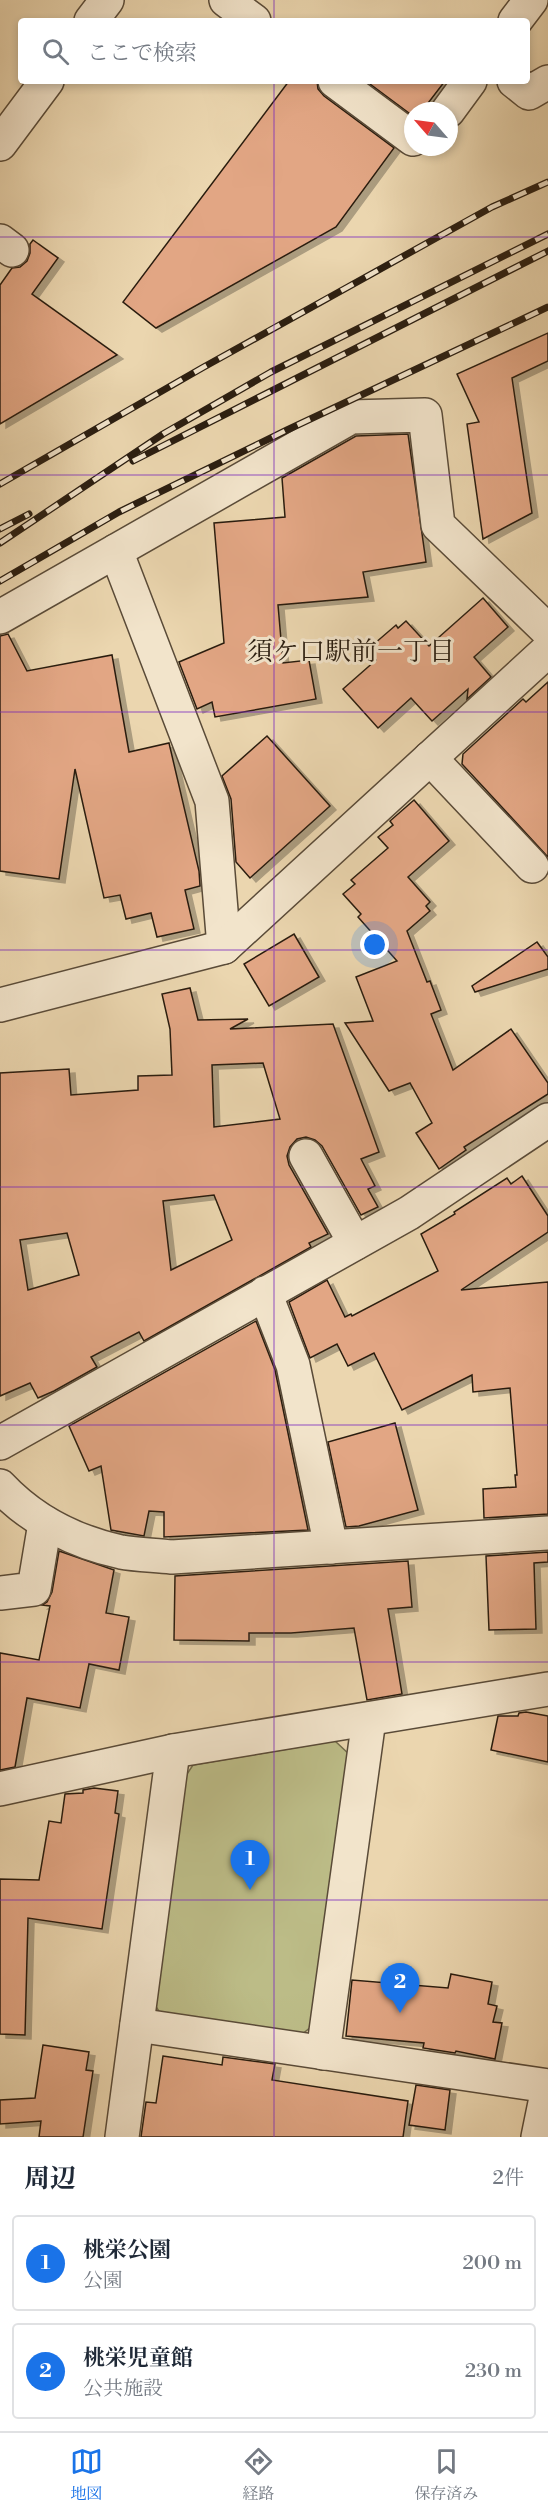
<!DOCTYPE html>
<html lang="ja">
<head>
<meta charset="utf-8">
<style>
	body { margin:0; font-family:"Libre Bodoni","Noto Serif JP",serif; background:#f6f6f7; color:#1f2937 }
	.compass { position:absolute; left:404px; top:102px; width:54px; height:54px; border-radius:50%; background:#fff; box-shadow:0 3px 9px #0003; rotate:298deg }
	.you { position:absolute; left:375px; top:945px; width:21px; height:21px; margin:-15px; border:4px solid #fff; border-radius:50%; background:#1a73e8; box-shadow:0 0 0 9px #1a73e833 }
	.badge { display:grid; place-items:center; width:39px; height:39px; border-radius:50%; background:#1a73e8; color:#fff; font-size:20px; font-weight:700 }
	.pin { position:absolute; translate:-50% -50px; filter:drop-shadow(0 2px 3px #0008) }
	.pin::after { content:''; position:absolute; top:32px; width:21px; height:18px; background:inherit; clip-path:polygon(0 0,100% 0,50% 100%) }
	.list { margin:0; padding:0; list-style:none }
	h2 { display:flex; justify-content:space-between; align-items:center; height:78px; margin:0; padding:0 24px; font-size:26px }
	h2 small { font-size:20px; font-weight:400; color:#747a83 }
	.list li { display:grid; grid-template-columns:39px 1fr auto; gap:18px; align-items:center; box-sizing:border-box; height:96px; margin:0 12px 12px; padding:0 12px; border:2px solid #e0e1e3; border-radius:6px }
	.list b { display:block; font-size:22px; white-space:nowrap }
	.list p { margin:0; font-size:20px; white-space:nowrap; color:#747a83 }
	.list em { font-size:20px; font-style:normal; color:#747a83 }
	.icon { flex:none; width:33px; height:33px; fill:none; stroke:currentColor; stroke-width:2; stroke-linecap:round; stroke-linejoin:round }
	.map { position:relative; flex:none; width:548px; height:2137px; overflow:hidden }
	.search { position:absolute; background:#fff; box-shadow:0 3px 9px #0003; left:18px; right:18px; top:18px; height:66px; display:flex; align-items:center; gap:15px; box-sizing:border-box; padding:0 21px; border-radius:6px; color:#747a83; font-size:22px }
	.sheet { height:294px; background:#fff }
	nav { display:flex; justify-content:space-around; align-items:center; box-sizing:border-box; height:84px; border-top:2px solid #e0e1e3; background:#fff; font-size:16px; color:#747a83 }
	nav a { display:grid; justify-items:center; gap:3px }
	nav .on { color:#1a73e8 }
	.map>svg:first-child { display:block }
	.green { fill:#bcbc87; stroke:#736c4c; stroke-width:1.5 }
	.building { fill:#e2a684; stroke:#2a1d10; stroke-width:1.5; fill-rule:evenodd; filter:url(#shadow) }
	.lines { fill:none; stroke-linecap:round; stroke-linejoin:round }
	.minor-casing { stroke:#5a4b38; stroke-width:36 }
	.minor { stroke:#f2e4cb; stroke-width:33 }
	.rail-casing { stroke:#2a1d10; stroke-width:7 }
	.rail { stroke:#f2e4cb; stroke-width:4.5; stroke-dasharray:14; stroke-linecap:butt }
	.grid { fill:none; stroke:#7b2cbf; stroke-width:1.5; stroke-opacity:0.55 }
	.labels { text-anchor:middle; stroke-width:6; stroke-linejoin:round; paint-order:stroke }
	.neighbourhood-label { font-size:26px; fill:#2a1d10; stroke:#f2e4cb }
</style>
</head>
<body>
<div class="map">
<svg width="548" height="2137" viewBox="0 0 548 2137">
	<defs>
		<filter id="shadow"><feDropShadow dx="6" dy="4" stdDeviation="0" flood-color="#0004"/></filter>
	</defs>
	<rect width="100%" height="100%" fill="#ebd6af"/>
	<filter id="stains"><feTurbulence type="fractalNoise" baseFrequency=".00333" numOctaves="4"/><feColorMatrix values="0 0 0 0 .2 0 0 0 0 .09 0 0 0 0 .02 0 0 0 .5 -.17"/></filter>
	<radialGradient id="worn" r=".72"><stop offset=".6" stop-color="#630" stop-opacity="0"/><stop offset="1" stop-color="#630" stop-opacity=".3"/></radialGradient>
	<polygon class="green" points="335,1741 350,1755 312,2026 300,2036 162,2016 153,2002 185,1777 193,1765"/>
	<g class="building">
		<polygon points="289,81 317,81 318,89 324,96 394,148 336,227 156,328 123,302"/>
		<polygon points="366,81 445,81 422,111 413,111 413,116"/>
		<polygon points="33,240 58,258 32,294 117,355 0,424 0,285 12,268 20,267 27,261 30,253 30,244"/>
		<polygon points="548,333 548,361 512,378 532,513 483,539 467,424 479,422 457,374"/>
		<polygon points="408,434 426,562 363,572 368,597 278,605 283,663 309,660 316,699 215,717 212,702 197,709 179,662 224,643 214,523 285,517 282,478 356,436"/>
		<polygon points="483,598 508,627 474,657 491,677 467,699 468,689 432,721 411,698 378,728 343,689 376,660 367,650 396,625 398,628 406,621 429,646"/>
		<polygon points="8,634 27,671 112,655 129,752 169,743 199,871 200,886 185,890 194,929 157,937 151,913 126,919 120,895 104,898 75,769 59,879 0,871 0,636"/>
		<polygon points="548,682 548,857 462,764 463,754 523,699 526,702"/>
		<polygon points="267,736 330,806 250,878 236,862 231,799 222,776"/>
		<polygon points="414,800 449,841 408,877 430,902 426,906 430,911 407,931 427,982 430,981 441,1010 431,1014 453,1070 511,1029 548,1083 548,1094 464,1147 466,1150 439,1169 416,1133 432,1123 410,1083 389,1091 345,1023 373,1021 356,977 397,961 358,917 361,914 343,894 355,884 351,880 388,848 378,837 393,825 390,821"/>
		<polygon points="294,934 319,977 269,1006 244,964"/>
		<polygon points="537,942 548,957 548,969 475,992 472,986"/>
		<path d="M190 988 198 1020 248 1019 230 1029 333 1024 379 1152 361 1159 375 1186 368 1189 378 1207 361 1215 322 1146 315 1140 306 1137 297 1139 290 1147 287 1156 289 1165 328 1234 309 1243 311 1247 144 1341 139 1332 91 1357 97 1367 54 1391 38 1398 30 1383 0 1396V1073L69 1069 71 1095 138 1090V1076L172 1075 170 1029 162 994ZM263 1063 280 1119 214 1127 212 1065ZM214 1195 232 1240 171 1270 163 1201ZM67 1233 79 1275 28 1290 20 1240Z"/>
		<polygon points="522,1176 548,1216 548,1232 461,1290 548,1282 548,1514 484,1518 483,1489 516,1487 515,1475 517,1475 510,1388 473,1392 472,1375 402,1410 374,1353 348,1366 337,1344 310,1358 289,1302 327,1280 345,1317 351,1314 352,1316 438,1271 421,1234 455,1214 454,1212 507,1178 511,1184"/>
		<polygon points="256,1321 275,1370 308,1530 164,1537 164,1512 149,1511 144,1536 111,1530 101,1466 89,1471 69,1426"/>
		<polygon points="395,1423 418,1510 359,1526 346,1527 328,1442"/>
		<polygon points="59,1551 114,1570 106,1613 129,1617 119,1670 89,1664 80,1708 27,1698 15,1767 0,1770 0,1653 39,1660 50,1606 42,1605 47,1602 52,1592"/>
		<polygon points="548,1552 548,1562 534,1563 536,1629 489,1630 486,1556"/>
		<polygon points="408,1561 412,1607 388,1609 402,1694 367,1700 354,1628 291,1633 249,1633 249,1641 174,1640 175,1576"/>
		<polygon points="526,1712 548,1716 548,1762 491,1750 498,1716 518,1716 519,1713"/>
		<polygon points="94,1788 118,1791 115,1813 119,1814 102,1929 28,1918 25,2035 0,2034 0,1879 39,1880 49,1821 61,1823 65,1794 83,1793 83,1790"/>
		<polygon points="451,1974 492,1982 488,2004 497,2006 493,2022 502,2023 495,2059 456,2051 455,2053 423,2048 424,2043 346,2036 352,1980 448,1988"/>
		<polygon points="43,2045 89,2052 86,2070 93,2071 83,2137 39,2137 41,2121 0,2124 0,2100 35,2098"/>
		<polygon points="163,2056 222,2065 223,2057 275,2064 272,2080 408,2101 403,2137 141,2137 146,2102 156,2103"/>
		<polygon points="416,2085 450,2090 445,2130 409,2125"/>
	</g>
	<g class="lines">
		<defs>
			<g id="minor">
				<polyline points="226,0 254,21"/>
				<polyline points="91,21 107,0"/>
				<polyline points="515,21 531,0"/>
				<polyline points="335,81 413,139"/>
				<polyline points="514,81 529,93 548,82"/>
				<polyline points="448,111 470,81"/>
				<polyline points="0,144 47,81"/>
				<polyline points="0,241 12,250"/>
				<polyline points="116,551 212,801 224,947"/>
				<polyline points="0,617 351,417 425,415 438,525 548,631"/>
				<polyline points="430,758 532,866"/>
				<polyline points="0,1005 224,947 548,650"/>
				<polyline points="306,1156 355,1243"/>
				<polyline points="265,1293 293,1365 331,1547"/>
				<polyline points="0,1443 409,1213 548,1120"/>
				<path d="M0 1486C32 1520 75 1542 121 1552 137 1555 155 1555 172 1557L548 1533"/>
				<polyline points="0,1593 34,1589 45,1523"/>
				<polyline points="0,1789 173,1751 548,1689"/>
				<polyline points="137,2025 548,2086"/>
				<polyline points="323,2053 369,1719"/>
				<polyline points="122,2137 173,1751"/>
				<polyline points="538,2137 548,2088"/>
			</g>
		</defs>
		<use href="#minor" class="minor-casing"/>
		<use href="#minor" class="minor"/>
		<defs>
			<g id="rail">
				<polyline points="133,461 548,251"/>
				<polyline points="0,484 202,368 492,207 548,182"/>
				<polyline points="0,529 29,514"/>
				<polyline points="0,543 163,434 271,372 548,234"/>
				<polyline points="0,581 119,512 287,430 548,307"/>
			</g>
		</defs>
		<use href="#rail" class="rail-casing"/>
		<use href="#rail" class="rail"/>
	</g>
	<path class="grid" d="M274 0V21M274 81V2137M0 237H548M0 475H548M0 712H548M0 950H548M0 1187H548M0 1425H548M0 1662H548M0 1900H548"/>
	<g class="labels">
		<g class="neighbourhood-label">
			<text x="351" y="660">須ケ口駅前一丁目</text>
		</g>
	</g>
	<rect width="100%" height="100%" filter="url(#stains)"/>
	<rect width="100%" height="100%" fill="url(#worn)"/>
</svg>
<svg class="compass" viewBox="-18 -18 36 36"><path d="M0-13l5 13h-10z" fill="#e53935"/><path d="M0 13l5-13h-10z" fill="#747a83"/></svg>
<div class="you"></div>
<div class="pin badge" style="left:250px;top:1890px">1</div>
<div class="pin badge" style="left:400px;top:2013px">2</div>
<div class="search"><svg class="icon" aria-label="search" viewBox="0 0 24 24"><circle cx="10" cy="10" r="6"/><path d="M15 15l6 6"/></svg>ここで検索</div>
</div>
<section class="sheet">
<h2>周辺<small>2件</small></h2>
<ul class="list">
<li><span class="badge">1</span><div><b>桃栄公園</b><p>公園</p></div><em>200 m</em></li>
<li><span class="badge">2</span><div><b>桃栄児童館</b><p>公共施設</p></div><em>230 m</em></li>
</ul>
</section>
<nav>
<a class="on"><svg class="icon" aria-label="map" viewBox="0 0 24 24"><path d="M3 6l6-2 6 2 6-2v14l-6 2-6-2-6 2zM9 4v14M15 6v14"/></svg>地図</a>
<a><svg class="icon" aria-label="directions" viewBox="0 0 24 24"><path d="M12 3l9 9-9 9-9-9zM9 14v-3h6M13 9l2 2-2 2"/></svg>経路</a>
<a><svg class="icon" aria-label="saved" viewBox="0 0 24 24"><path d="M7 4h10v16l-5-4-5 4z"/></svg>保存済み</a>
</nav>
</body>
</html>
